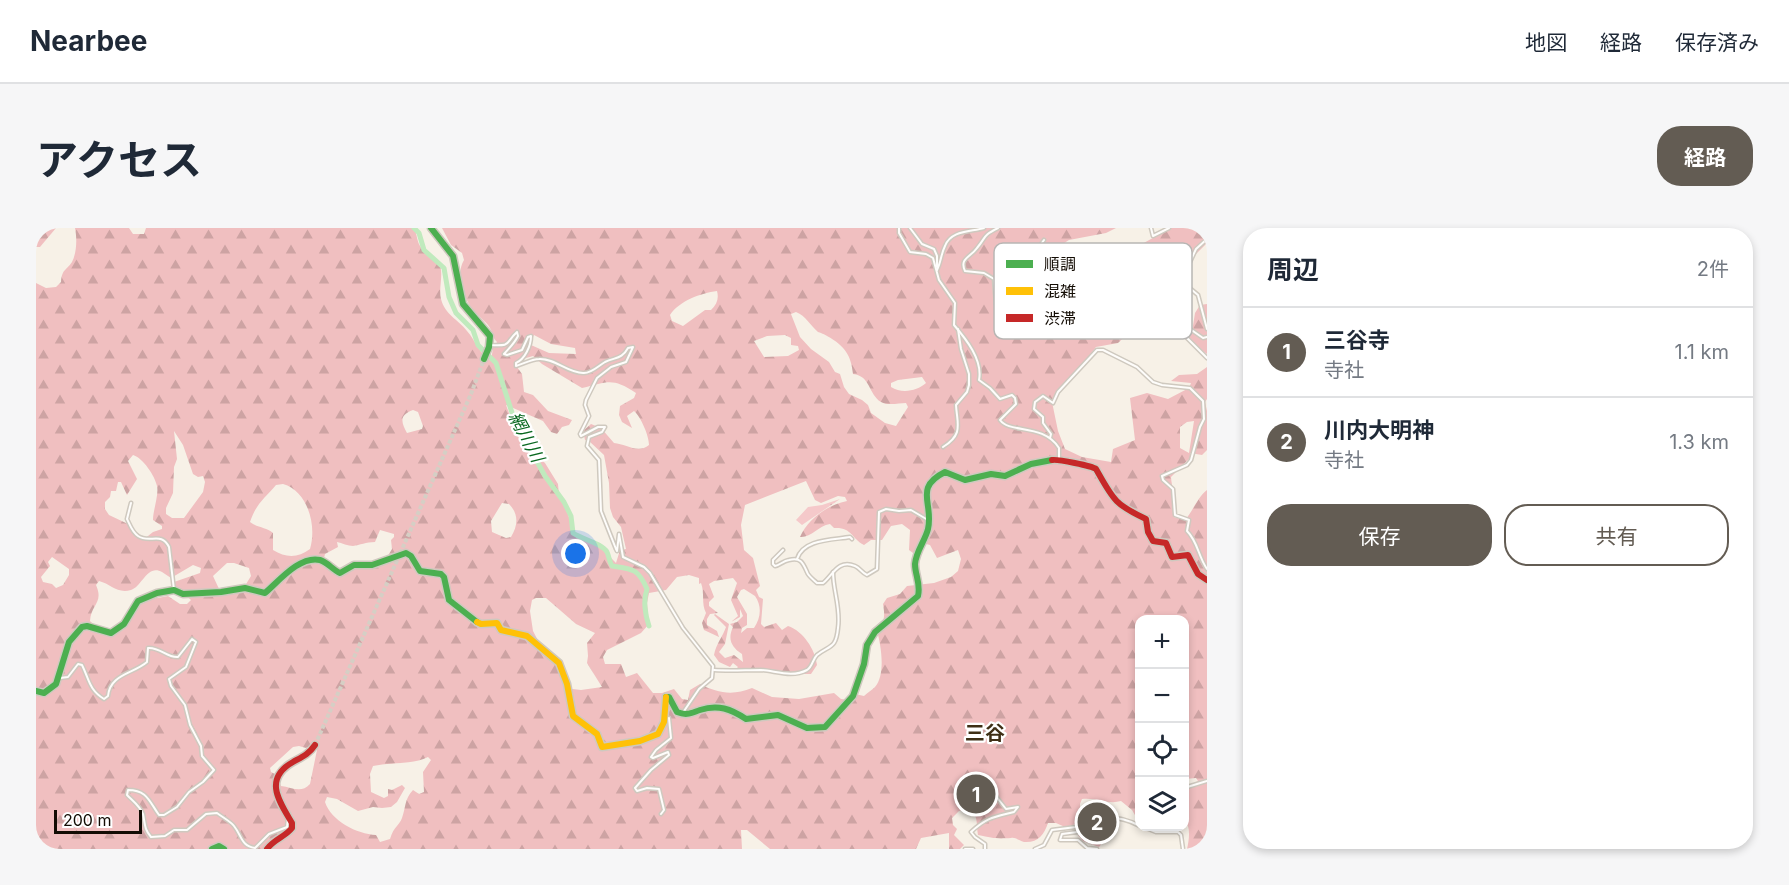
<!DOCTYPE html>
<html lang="ja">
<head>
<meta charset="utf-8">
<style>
	body { margin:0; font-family:Inter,"Noto Sans JP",sans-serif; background:#f6f6f7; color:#1f2937 }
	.controls { position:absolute; right:18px; bottom:18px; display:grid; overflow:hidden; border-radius:12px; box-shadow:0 3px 9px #0003 }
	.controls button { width:54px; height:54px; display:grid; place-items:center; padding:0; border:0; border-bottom:2px solid #e0e1e3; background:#fff; color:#1f2937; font:30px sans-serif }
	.scale { position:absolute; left:18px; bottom:15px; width:88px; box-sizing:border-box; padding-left:6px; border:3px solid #130c04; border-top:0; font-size:16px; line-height:21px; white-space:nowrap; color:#130c04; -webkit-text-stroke:4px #fff; paint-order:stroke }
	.you { position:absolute; left:540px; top:326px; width:21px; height:21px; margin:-15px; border:4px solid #fff; border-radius:50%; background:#1a73e8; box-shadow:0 0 0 9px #1a73e833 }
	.badge { display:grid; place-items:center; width:39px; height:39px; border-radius:50%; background:#635c53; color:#fff; font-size:20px; font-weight:700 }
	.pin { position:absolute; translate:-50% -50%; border:3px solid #fff; box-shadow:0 2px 6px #0006 }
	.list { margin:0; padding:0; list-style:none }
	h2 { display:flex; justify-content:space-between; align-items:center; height:78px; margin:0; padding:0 24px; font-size:26px }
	h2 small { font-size:20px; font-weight:400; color:#747a83 }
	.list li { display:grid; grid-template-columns:39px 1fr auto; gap:18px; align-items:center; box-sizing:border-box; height:90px; padding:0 24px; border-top:2px solid #e0e1e3 }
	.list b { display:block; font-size:22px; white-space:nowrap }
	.list p { margin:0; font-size:20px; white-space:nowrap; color:#747a83 }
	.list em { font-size:20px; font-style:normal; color:#747a83 }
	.actions { display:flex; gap:12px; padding:18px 24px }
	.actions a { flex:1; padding:14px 0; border:2px solid #635c53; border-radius:24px; text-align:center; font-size:21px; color:#635c53 }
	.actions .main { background:#635c53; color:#fff }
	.icon { flex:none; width:33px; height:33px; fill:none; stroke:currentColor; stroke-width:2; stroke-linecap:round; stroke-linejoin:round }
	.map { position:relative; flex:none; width:1171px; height:621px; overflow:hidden; border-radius:24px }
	header { display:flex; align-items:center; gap:36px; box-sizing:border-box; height:84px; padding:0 30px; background:#fff; border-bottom:2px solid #e0e1e3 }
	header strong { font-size:28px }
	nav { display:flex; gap:33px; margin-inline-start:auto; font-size:21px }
	.intro { display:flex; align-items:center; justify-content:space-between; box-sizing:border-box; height:144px; padding:0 36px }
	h1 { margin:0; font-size:42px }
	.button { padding:15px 27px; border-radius:24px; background:#635c53; color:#fff; font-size:21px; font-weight:700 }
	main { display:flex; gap:36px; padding:0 36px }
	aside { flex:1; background:#fff; border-radius:24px; box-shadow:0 3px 9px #0003 }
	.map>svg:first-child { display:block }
	.grass { fill:url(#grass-tufts) }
	.forest { fill:url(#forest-firs); fill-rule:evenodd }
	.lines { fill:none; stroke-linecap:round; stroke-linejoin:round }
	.river { stroke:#c0eabd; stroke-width:5 }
	.secondary-tunnel { stroke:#d5cfc5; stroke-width:4; stroke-dasharray:4 2; stroke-linecap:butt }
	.street-casing { stroke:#cfc9bf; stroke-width:5 }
	.fast-casing { stroke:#cfc9bf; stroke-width:9 }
	.slow-casing { stroke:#cfc9bf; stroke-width:9 }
	.jam-casing { stroke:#cfc9bf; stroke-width:9 }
	.street { stroke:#fefdfb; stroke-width:2 }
	.fast { stroke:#4caf50; stroke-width:6 }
	.slow { stroke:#ffc107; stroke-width:6 }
	.jam { stroke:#c62828; stroke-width:6 }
	.labels { text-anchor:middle; stroke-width:4.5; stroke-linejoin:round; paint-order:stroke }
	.water-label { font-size:18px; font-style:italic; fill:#0a6820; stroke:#fff }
	.quarter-label { font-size:20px; font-weight:bold; fill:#3f2f16; stroke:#fff }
	.key { fill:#fff; stroke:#b8b6b4; stroke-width:1.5 }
	.key-label { font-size:16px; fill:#130c04 }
</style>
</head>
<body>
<header>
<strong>Nearbee</strong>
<nav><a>地図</a><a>経路</a><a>保存済み</a></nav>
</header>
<div class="intro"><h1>アクセス</h1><a class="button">経路</a></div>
<main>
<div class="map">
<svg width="1171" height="621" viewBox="0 0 1171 621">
	<defs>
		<pattern id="grass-tufts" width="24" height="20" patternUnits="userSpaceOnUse" patternTransform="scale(1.5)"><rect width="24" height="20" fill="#f5c9ca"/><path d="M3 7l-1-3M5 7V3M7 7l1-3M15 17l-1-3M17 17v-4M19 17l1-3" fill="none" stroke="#d1abac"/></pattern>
		<pattern id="forest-firs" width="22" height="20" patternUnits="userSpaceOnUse" patternTransform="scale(1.5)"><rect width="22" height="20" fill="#f0bfc0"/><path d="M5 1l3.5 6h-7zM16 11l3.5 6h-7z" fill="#cda3a3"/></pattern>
	</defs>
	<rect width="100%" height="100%" fill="#f7f1e7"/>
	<polygon class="grass" points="804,271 766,297 760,292 772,279 786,277"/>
	<g class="forest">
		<polygon points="0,0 20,0 4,19 0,19"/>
		<path d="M39 0H93L97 6H108L110 0H378C381 6 381 13 384 18 388 24 397 27 402 33 409 44 402 59 405 71 409 87 422 91 431 103 440 113 442 125 455 132L457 120 461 114C456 109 458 107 455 102 452 95 444 90 439 84 428 73 419 46 428 32L426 25 415 17 406 0H1080L1070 5 1033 12 1014 24C995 21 984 23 966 31L967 40 972 50 969 60 976 78C1017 94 1014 61 1034 39L1055 44 1135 0H1171V15L1156 30 1142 52 1148 71 1150 82 1143 84 1139 75C1105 69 1102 97 1082 115L1060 119 1042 144 1022 162 1016 174 1022 203 1029 221 1046 229 1075 234 1077 221 1099 212 1094 170 1111 165 1132 171 1153 160 1155 155 1135 153 1143 147 1161 146 1171 139V171L1169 174 1171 183V222L1166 227 1154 225V230L1135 249C1136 265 1144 274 1138 289L1149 292C1157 283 1161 270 1171 262V621H1151C1153 612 1155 599 1149 593V560L1162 553 1160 550 1149 551 1148 392H1104L1103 594 1096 582 1085 573C1072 577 1060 569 1046 571L1044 576V595L1029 599 1020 595H1012C1008 607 1002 615 988 614 983 613 980 609 975 610 959 611 957 610 942 607 940 597 943 589 934 581L923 583 916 590 917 597 921 601 918 607 928 617 924 621H913V605L885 610 880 621H734L711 602H705L706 621H0V55L10 60 20 59 25 54C26 41 30 43 36 34 41 24 41 10 39 0ZM681 63C683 71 681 76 675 82H669L647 98 636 93 634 87C643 73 665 65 681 63ZM760 84C770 88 774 97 782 104 783 104 790 107 791 108 809 118 815 127 817 146 835 148 832 166 845 174 852 178 863 175 870 175L872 179 860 198 849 195 835 185 832 177 826 172 813 166 808 159 804 146 799 144 793 134 775 121 764 109 755 86ZM498 107 515 116 539 120 540 126 513 125 495 117V113ZM749 107 755 110V117L762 118 763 122 752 128 728 129 718 113 731 108ZM497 128 506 136 546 160C572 154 576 149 600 165L598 170 584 178 583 187 586 194 596 200 591 188 598 183C605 189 613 208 613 217 602 226 590 216 578 215L565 200 555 196 547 203 549 212 553 213 568 227 573 255 574 280 577 289 585 299 590 321 584 322 580 335C564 318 561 314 538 307L532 286 523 267 522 256 509 235 482 209 470 177 507 193 515 204 521 206 526 199 533 197 536 192 512 183 497 167 488 164 486 146 481 139 483 132ZM886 149 890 155C881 163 866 166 855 159V155L862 152ZM377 182 382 184 387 198 386 201 371 205C365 194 363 187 377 182ZM1158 193 1153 225 1144 220V199L1151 194ZM138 203 147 217 157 246 162 249 167 248 169 254 167 264 148 290H136L130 286V280L137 265 138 239 141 231ZM97 227C107 230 119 248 121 258 123 267 117 282 117 292L126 298V301L117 304 107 312 101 310 92 296 73 287 69 281V274L74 269 75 263H80L82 254H85L91 267 101 251 92 233ZM770 253 779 272 785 275 802 268 809 269 811 273C791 277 772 291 764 309 775 310 782 298 794 296L798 300C816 299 815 310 828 317L835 312H846L855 298 866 296 874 302 873 322 877 325 886 315 894 317 901 330 922 322 925 331 922 343 915 349 898 355 871 358 864 366 851 370 847 376C849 388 849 393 841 403 845 417 850 446 839 459 836 462 831 465 828 468L819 466 813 472 805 471 798 465 763 471 736 469 716 460C697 468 681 465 664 456L654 462 652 472 646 471 638 461 626 465H617L601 445 590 449 585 436H569L567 429 571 422 605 405 613 396 611 375 613 365 630 362 641 349 653 347 663 350V356L665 355C669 366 665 375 670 385L666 395 668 402 683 409 681 403 671 397V391L674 386 682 385 673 378V374L678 369 673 356 678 353 697 350 701 355 695 372 702 388 695 394 704 389V381L707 388 701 394 694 396 697 399C691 412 696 419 706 426L707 434 698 427 689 430 683 424 689 416 693 396 679 386 678 387 690 399C687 408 680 416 678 427L683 434 694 439 697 435 702 439 700 441C725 440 750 447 775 446L781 437C779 421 767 403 752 398L746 402 740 395 728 399 725 396 727 371 723 369 720 362 724 358 717 330 708 322 705 297 709 277ZM247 256C272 263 281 298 274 321 262 330 250 330 237 322V305C230 299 222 300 214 294 220 276 228 271 240 257ZM466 275 473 276C483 286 482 298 475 309L470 310 456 304 455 293ZM344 302 358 306V309L355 312 356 321 350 331 329 338H321L302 347 287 335 289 326 302 319 301 314C306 315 312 318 317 318 324 317 330 314 339 314ZM16 329 33 341V347L27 357 20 360 16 356 7 354 5 349 14 338 12 334ZM191 335H198L213 340 215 348 207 361 190 367 184 363 177 348ZM157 337 165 340 164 345 138 354 140 359 155 372 151 376H144L132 368C122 370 111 371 103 376 95 381 96 390 91 397 81 413 63 403 54 393 55 376 68 375 60 357L63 353C75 356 81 366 95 362 106 359 111 336 126 344 129 346 132 348 135 350ZM708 361 719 368C726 378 725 390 718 400H711L705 405 706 400 711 397V386L701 369 705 362ZM500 370H510L540 396 559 405 551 415 552 428 551 435 566 459 545 462 528 460 524 439 507 422 497 403 494 383 496 372ZM278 516 281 522 274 556C265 566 256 559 245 558L241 547 235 544 234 540 257 519 263 518 270 520ZM392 529 395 532 387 544 388 564 383 566 377 562C368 572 370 579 366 590 363 598 358 598 354 611L344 614 340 607C321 606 295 593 289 574L291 569 301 571 322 583 337 579 346 580 355 579 361 574 369 560 366 557 356 562 352 561V568L348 570 335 564 334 546 337 538C355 534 376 537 392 529Z"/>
		<polygon points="1171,76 1171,126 1148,110 1145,104 1151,101 1156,104 1159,85 1164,77"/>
		<polygon points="1080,591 1081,595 1063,619 1047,613 1042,607 1049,606 1056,592 1072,595"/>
	</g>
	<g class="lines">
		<path class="river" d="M378 0 383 5 388 22 408 40 413 69 420 85 437 102 442 117 460 135 479 194 509 248 528 274 535 288 537 305C545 311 566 315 571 324 573 328 573 333 576 338 596 341 602 340 611 361 607 372 609 387 613 398"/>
		<polyline class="secondary-tunnel" points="279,517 435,166 448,131"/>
		<defs>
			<g id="street">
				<path d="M863 0V5L874 24 890 26 897 30 903 52 919 75 918 97C930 111 947 132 943 152L954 160 964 171 976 167 979 170 980 176 964 192C974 206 1007 195 1023 220V231"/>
				<polyline points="874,0 886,16 898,21 901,28 901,39"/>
				<path d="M962 0C946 8 951 8 941 20 935 29 923 30 929 43L948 45 958 51 960 76 967 84 985 83 987 81 985 79 971 77 969 74 975 48 973 43 964 35 975 27 1001 22 1008 12"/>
				<polyline points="1115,0 1117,8 1133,0"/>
				<polyline points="1171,11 1160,21 1147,49 1150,57 1162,67 1171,101"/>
				<path d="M901 42C905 34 905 26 909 18 915 2 935 4 948 0"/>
				<polyline points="1171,109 1167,110 1154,101 1149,105 1151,110 1171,130"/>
				<path d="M454 117C477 118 468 116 481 104L482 108C478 116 474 119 468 126L471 127 486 122 492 109 495 108C495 118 489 131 480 135V138C487 136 496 131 503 131 519 130 533 146 548 145 556 145 562 138 569 134 580 129 586 131 592 120L597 119 590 134 575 139 561 150 550 172 549 177 553 188 544 206 545 208 562 199H569L566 204 553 209 551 218 563 232 565 283 580 321 581 323 583 306 587 329 608 339 614 345 647 400 677 438 676 450 663 461 646 486"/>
				<path d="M1014 210 1015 206 1007 195V189L998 181 999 174 1007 168 1017 175 1022 164 1061 122H1067L1101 139 1117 154 1126 157 1154 160 1167 173 1168 191 1164 199 1155 232 1151 237 1126 248 1127 252 1137 261 1139 287 1153 292 1151 303C1162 314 1162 328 1171 341"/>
				<path d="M907 219C928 206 921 196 920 177L931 164 933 157V146L925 121 922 101"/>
				<path d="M95 275 91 291C94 297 96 304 102 308 114 316 125 303 133 319L138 362"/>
				<path d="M747 322 737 332V336L739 338C744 337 747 333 753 332 765 329 767 335 771 344 772 348 778 352 781 355H787C797 347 802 331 819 338 824 340 826 345 831 347L841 341 843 284 850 281 863 283 875 282 892 292"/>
				<path d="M761 331C767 311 796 312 814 309L816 311"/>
				<path d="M678 442C694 443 709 442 725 442 740 443 756 450 771 442 777 438 776 432 781 427 794 417 800 421 802 400 805 380 797 363 797 344"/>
				<path d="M24 450 32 449 42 436 46 437C53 451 53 462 68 471L72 468C74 446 97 446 111 434L112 420C124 419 131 430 142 429L156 411 160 414 150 439 133 451 135 458 149 477 154 497 165 518 166 528 178 542 167 554 153 564 141 579 128 587H123C113 573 111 562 92 562L91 567C97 573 104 578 107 586 109 595 108 601 115 609L129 608 138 602H151L170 586 181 585C186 589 194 593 198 598 206 608 205 618 219 620L233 606 251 599 252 590"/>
				<polyline points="1104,526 1104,539"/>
				<polyline points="1148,560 1171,553"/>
				<path d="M946 571 953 567H959L970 581 982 579 978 584C958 589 951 589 935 604L939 609 949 616V621"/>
				<polyline points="625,586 628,582 623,561 611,560 601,563 599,560 615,542 633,527 632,524 617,530 615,529 620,522 635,510 633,490"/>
				<polyline points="1055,587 1055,600 1049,603 1026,606 1024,612 1042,612 1051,620 1061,621"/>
				<path d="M1055 587C1076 592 1083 587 1104 598"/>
				<polyline points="1105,598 1120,604 1142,604 1145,607 1147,621"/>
				<polyline points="929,621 937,621"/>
				<polyline points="999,621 1008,617 1016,602 1040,599 1055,587"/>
			</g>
			<g id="fast">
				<polyline points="395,0 417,28 427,76 454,108 453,119 448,131"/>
				<path d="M0 463 8 465 20 456 33 414 46 399 51 398 75 405 88 396 102 373 121 365 138 362 147 366 185 364 209 360 229 365C242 354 264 327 284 332 291 334 297 342 304 345L318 337H336L370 325 375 328 384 343 405 346 408 349 413 372 441 394"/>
				<path d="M630 469H633L641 484C651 488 655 485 664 482 682 476 695 481 710 491L742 487 771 500 789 499 817 468 828 436 831 417 839 404 882 368C885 356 879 347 879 336 880 323 889 313 892 301 898 275 877 260 909 244L929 252 955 246 969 248 995 236 1016 232"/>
				<polyline points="176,621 183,618 188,621"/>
			</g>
			<polyline id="slow" points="441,394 445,396 461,395 465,402 491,408 523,435 531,456 537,488 561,506 566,519 604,513 622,506 628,494 630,469"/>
			<g id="jam">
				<path d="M1016 232C1022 231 1056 238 1060 241 1077 271 1078 276 1110 291L1112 304 1117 313 1130 315 1136 329 1152 327 1162 346 1171 352"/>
				<path d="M231 621C238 611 249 609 256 600V595C243 573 227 551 257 534 266 529 273 526 279 517"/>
			</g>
		</defs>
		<use href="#street" class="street-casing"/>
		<use href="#fast" class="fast-casing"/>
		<use href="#slow" class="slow-casing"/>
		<use href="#jam" class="jam-casing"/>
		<use href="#street" class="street"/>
		<use href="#fast" class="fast"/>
		<use href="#slow" class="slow"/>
		<use href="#jam" class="jam"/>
	</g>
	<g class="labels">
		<g class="water-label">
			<text transform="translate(490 209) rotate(62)" y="6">網川川</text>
		</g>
		<g class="quarter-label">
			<text x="949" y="512">三谷</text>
		</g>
	</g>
	<rect x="958" y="15" width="198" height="96" rx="9" class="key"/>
	<rect x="970" y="32" width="27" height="8" fill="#4caf50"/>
	<rect x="970" y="59" width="27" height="8" fill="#ffc107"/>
	<rect x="970" y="86" width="27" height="8" fill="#c62828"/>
	<g class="key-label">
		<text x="1008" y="42">順調</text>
		<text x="1008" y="69">混雑</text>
		<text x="1008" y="96">渋滞</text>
	</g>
</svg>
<div class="controls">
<button>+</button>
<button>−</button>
<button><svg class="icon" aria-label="locate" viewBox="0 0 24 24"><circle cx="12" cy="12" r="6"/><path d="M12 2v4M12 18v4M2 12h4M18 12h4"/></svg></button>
<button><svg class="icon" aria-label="layers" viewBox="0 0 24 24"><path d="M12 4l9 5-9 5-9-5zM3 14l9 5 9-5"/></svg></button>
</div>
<div class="scale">200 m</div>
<div class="you"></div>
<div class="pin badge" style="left:940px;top:566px">1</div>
<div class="pin badge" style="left:1061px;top:594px">2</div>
</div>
<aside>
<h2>周辺<small>2件</small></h2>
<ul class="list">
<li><span class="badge">1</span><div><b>三谷寺</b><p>寺社</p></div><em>1.1 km</em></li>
<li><span class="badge">2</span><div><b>川内大明神</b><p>寺社</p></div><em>1.3 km</em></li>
</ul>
<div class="actions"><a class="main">保存</a><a>共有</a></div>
</aside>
</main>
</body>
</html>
